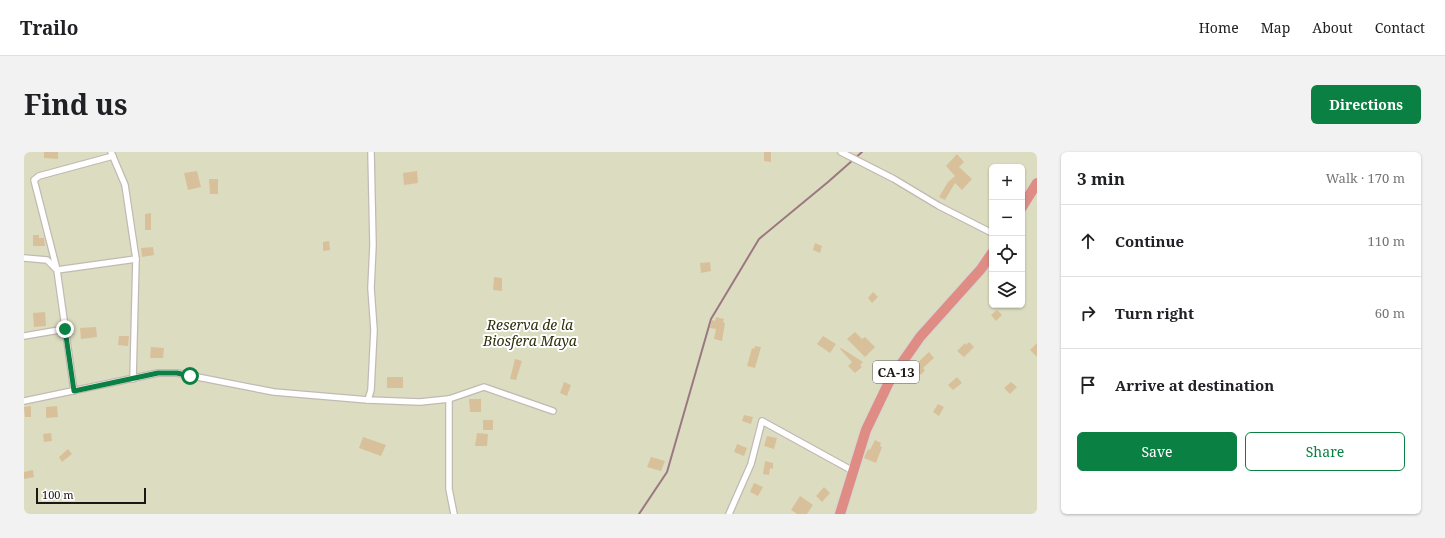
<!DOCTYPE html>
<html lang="en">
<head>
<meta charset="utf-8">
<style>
	body { margin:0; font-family:"Noto Serif",serif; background:#f2f2f2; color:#202124 }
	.controls { position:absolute; right:12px; top:12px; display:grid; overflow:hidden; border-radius:6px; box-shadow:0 1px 3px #0004 }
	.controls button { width:36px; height:36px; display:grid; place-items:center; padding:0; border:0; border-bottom:1px solid #e0e0e0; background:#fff; color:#202124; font:20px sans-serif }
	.scale { position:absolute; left:12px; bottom:10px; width:110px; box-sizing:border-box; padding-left:4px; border:2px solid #1a1715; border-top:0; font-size:11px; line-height:14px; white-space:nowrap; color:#1a1715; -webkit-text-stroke:3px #fff; paint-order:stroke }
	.stop { position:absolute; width:12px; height:12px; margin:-9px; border:3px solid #0b8043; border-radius:50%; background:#fff }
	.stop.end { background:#0b8043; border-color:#fff; box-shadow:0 1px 4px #0008 }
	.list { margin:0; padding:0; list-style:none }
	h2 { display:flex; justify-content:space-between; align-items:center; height:52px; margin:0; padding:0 16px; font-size:17px }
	h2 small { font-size:13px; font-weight:400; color:#757577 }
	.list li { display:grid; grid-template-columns:26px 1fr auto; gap:12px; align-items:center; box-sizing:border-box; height:72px; padding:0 16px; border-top:1px solid #e0e0e0 }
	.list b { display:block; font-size:15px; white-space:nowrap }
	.list em { font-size:13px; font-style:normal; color:#757577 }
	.actions { display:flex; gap:8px; padding:12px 16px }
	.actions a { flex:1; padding:9px 0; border:1px solid #0b8043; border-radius:6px; text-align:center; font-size:14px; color:#0b8043 }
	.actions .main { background:#0b8043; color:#fff }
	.icon { flex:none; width:22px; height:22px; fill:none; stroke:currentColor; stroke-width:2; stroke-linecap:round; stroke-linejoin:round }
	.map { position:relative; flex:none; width:1013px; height:362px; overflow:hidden; border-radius:6px }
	header { display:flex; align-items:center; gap:24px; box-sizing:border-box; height:56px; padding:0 20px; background:#fff; border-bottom:1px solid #e0e0e0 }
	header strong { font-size:19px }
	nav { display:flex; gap:22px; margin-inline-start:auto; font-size:14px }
	.intro { display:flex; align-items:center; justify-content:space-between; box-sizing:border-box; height:96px; padding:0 24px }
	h1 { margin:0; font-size:28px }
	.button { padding:10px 18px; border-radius:6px; background:#0b8043; color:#fff; font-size:14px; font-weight:700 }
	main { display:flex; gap:24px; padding:0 24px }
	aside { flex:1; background:#fff; border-radius:6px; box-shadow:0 1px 3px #0004 }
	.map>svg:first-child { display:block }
	.green { fill:#dcdcc0; fill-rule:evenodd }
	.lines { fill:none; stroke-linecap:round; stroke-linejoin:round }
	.stream { stroke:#9b7881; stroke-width:2 }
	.building { fill:#d8c19a }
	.minor-casing { stroke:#c2b9b4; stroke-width:8 }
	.trunk-casing { stroke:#d6d5d5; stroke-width:12 }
	.minor { stroke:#fff; stroke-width:5.5 }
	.trunk { stroke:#de8c84; stroke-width:10 }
	.route { stroke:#0b8043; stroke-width:5 }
	.labels { text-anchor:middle; stroke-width:4; stroke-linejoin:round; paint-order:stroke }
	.shield { fill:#fff; stroke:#5f5d5b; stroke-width:1 }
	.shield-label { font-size:13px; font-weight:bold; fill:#1a1715 }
	.park-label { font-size:14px; font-style:italic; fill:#302f0b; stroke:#fff }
</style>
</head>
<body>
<header>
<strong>Trailo</strong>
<nav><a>Home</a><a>Map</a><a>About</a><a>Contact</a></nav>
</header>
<div class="intro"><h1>Find us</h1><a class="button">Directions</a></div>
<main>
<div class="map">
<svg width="1013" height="362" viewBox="0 0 1013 362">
	<rect width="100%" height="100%" fill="#fef8f5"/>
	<path class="green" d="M0 0H1013V362H0ZM968 15H998V153H968Z"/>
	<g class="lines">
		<polyline class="stream" points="615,362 643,320 687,167 735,87 804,30 838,0"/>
	</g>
	<g class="building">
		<polygon points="20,0 34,0 34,7 20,6"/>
		<polygon points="740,0 747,0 747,10 740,9"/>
		<polygon points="933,2 940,10 935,15 948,27 938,38 931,31 921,48 915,45 924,30 931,24 922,14"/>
		<polygon points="173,19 177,35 164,38 160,21"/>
		<polygon points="393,19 394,31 380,33 379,21"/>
		<polygon points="185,27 194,27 194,42 186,42"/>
		<polygon points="127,61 127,78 121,78 121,62"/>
		<polygon points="9,83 15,83 15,86 20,86 21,94 9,94"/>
		<polygon points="305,89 306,98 299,99 299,90"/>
		<polygon points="791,91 798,94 796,101 789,98"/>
		<polygon points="129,95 130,103 118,105 117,96"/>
		<polygon points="686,110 687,119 677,121 676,111"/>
		<polygon points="470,125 478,126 478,139 469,138"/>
		<polygon points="849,140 854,145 848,151 844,146"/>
		<polygon points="973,158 978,163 972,169 967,163"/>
		<polygon points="21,160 22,174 10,175 9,161"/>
		<polygon points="692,165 700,167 699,170 701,171 698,189 690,187 692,177 686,176 688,168 691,169"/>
		<polygon points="72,175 73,185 57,187 56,176"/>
		<polygon points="831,180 838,187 841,185 851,195 841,205 823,187"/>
		<polygon points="95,184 105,184 104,194 94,193"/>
		<polygon points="799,184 812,192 806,201 793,192"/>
		<polygon points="945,190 950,195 940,205 933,199 941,191 942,193"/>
		<polygon points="1013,191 1013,205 1006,198"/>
		<polygon points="731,194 737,195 731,216 723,214 728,196 730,197"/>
		<polygon points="127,195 140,196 139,206 126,206"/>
		<polygon points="817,196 839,210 836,213 838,215 831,221 824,214 828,210 816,197"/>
		<polygon points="905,200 910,206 899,216 901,218 897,223 889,215"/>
		<polygon points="491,207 498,209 492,228 486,227"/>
		<rect x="363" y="225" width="16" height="11"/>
		<polygon points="933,225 938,231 929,238 924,233"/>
		<polygon points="540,230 547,233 543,244 536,241"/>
		<polygon points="987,230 993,235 986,242 980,236"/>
		<polygon points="445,247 457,247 457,260 446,260"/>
		<polygon points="914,252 920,255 915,264 909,260"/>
		<polygon points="7,254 7,265 1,265 0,255"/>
		<polygon points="33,254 34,265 22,266 22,255"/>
		<polygon points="720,263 729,265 727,272 718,269"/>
		<rect x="459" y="268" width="10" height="10"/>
		<polygon points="27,281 28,289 20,290 19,282"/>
		<polygon points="453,281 464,282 463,294 451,294"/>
		<polygon points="743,284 753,286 750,297 740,294"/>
		<polygon points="339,285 362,293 357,304 335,296"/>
		<polygon points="851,288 857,291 856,294 858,295 852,311 840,306 844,297 846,298"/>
		<polygon points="713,292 723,296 720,304 710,300"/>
		<polygon points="44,297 48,302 38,310 35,305"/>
		<polygon points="627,305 641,309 637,319 623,315"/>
		<polygon points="741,309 749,311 749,317 746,316 745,323 739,322"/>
		<polygon points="9,318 10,325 0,327 0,320"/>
		<polygon points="730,331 739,335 734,344 726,340"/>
		<polygon points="800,335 806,341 798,350 792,344"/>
		<polygon points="776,344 789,353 783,362 773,362 767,358"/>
	</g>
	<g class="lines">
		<defs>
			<g id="minor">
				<polyline points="87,0 101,33 112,107 109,227"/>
				<polyline points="817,0 870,27 915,54 968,81"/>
				<polyline points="0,106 23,108 33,118 112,107"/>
				<polyline points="0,184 41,177"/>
				<polyline points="50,239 33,118 10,28 15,24 89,4"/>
				<polyline points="425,247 425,337 430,362"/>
				<polyline points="344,248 347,238 350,178 347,136 349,93 347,0"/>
				<polyline points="0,249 134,221 153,221 250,240 344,248 396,250 425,247 460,235 529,259"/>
				<polyline points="705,362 727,312 738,269 829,319"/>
			</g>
			<g id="trunk">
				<polyline points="998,55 1013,31"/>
				<polyline points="816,362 842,278 866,228 896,185 957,117 968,101"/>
			</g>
		</defs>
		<use href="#minor" class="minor-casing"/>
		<use href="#trunk" class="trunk-casing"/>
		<use href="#minor" class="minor"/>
		<use href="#trunk" class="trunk"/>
	</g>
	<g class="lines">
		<polyline class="route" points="41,177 50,239 134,221 153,221 166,224"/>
	</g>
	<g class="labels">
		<rect class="shield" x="849" y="209" width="46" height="22" rx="3"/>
		<g class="shield-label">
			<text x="872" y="225">CA-13</text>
		</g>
		<g class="park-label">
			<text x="506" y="178">Reserva de la<tspan x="506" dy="16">Biosfera Maya</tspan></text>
		</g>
	</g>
</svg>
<div class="controls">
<button>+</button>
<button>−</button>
<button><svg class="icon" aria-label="locate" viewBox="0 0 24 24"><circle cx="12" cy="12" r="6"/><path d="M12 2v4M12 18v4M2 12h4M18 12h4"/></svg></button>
<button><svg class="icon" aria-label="layers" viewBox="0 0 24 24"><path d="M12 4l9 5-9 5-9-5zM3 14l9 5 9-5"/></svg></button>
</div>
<div class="scale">100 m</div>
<div class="stop" style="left:166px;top:224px"></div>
<div class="stop end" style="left:41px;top:177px"></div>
</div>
<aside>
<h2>3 min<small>Walk · 170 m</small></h2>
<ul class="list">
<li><svg class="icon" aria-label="ahead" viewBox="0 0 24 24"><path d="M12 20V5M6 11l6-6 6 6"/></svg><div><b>Continue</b></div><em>110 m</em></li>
<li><svg class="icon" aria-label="right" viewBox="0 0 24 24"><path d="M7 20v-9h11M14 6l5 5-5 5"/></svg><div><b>Turn right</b></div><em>60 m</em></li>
<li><svg class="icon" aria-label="arrive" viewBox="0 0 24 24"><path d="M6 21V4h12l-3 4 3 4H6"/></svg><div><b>Arrive at destination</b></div></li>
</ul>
<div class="actions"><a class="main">Save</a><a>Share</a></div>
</aside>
</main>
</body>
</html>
